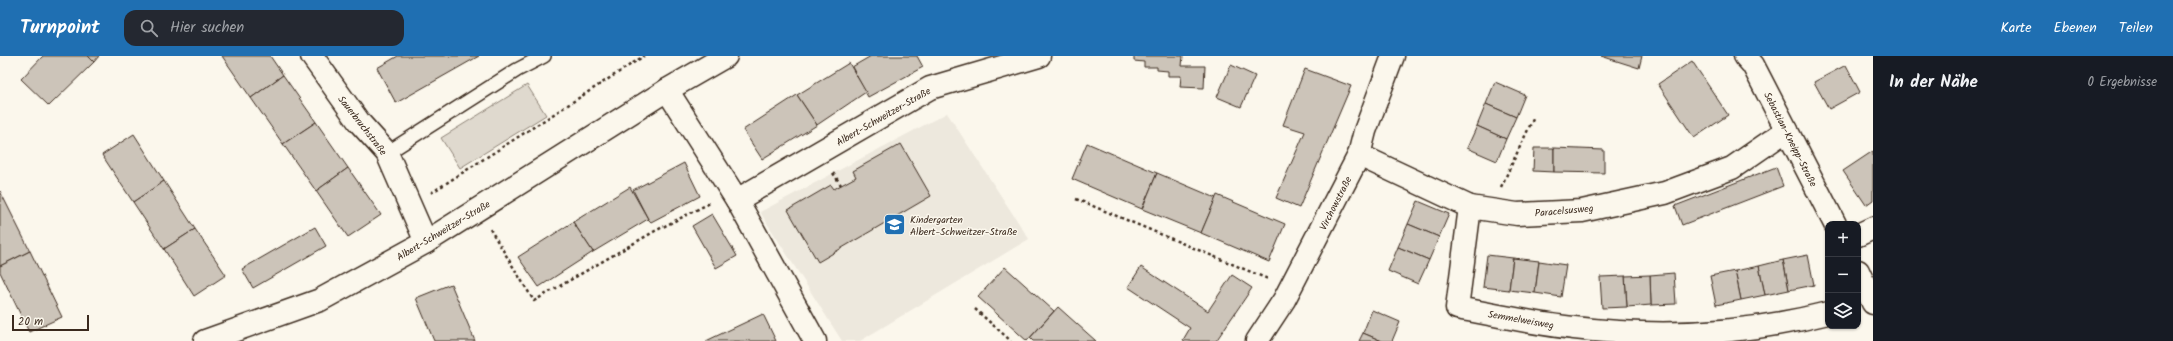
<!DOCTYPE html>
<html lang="de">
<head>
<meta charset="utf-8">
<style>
	body { margin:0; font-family:Kalam,sans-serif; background:#242831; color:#f1f3f6 }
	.controls { position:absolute; right:12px; bottom:12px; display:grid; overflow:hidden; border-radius:8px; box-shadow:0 1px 3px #0004 }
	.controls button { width:36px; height:36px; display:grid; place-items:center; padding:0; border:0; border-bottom:1px solid #363941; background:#171b24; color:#f1f3f6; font:20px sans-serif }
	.scale { position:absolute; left:12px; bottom:10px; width:77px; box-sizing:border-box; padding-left:4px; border:2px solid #3b2a1e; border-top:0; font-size:11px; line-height:14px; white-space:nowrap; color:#3b2a1e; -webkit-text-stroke:3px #fbf7ec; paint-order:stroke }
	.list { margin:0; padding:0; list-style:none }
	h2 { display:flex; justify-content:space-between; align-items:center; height:52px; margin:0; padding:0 16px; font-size:17px }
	h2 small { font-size:13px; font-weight:400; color:#9ea1a6 }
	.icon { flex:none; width:22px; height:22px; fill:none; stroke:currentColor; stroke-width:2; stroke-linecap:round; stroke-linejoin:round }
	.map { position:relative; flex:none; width:1873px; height:285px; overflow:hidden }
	header { display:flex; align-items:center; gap:24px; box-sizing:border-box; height:56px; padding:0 20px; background:#1f6fb2; color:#fff }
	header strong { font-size:19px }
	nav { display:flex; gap:22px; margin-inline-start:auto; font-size:14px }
	.search { width:280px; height:36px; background:#242831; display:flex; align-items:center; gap:10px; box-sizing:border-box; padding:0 14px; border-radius:12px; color:#9ea1a6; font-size:15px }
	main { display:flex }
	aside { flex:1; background:#171b24 }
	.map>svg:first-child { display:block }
	.built { fill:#ede8dd }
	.green { fill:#dfd9ce; stroke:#8d8276 }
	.building { fill:#ccc4b9; stroke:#3b2a1e }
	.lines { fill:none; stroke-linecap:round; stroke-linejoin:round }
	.service-casing { stroke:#3b2a1e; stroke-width:16 }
	.minor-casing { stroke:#3b2a1e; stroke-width:25 }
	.path { stroke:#3b2a1e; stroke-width:2.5; stroke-dasharray:3 3; stroke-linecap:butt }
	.service { stroke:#fbf7ec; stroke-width:13 }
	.minor { stroke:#fbf7ec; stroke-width:22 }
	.labels { text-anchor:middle; stroke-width:3; stroke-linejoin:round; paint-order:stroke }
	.street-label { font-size:10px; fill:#3b2a1e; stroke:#fbf7ec }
	.poi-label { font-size:10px; fill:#3b2a1e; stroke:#fbf7ec; text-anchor:start }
</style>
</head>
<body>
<header>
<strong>Turnpoint</strong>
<div class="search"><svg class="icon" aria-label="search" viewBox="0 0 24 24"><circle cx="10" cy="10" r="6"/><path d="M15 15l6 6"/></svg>Hier suchen</div>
<nav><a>Karte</a><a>Ebenen</a><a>Teilen</a></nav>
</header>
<main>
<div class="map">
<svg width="1873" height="285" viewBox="0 0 1873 285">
	<rect width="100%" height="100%" fill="#fbf7ec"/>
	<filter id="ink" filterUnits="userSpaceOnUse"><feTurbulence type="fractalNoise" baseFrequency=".025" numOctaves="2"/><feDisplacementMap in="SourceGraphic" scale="8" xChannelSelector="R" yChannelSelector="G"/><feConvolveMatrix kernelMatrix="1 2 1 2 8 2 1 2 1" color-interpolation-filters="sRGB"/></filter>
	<g filter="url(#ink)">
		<polygon class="built" points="947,57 1029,183 860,285 842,285 760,156"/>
		<polygon class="green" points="527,29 546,59 460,112 441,82"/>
		<g class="building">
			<polygon points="43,0 88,0 94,6 49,50 21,23"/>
			<polygon points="88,0 99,0 94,6"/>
			<polygon points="222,0 270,0 283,19 251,42"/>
			<polygon points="398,0 479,0 396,47 377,12"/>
			<polygon points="871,0 917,0 923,11 868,41 852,11"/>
			<polygon points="1134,0 1183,0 1182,10 1205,10 1204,32 1180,31 1181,20 1168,20 1168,15 1157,14 1157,11 1144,11 1144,6 1134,5"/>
			<polygon points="1601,0 1642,0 1639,12"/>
			<polygon points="1692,5 1728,59 1694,82 1658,28"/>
			<polygon points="849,7 866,36 817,69 797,39"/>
			<polygon points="1231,9 1255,20 1241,51 1217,41"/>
			<polygon points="1846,9 1860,36 1829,53 1814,26"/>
			<polygon points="1305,13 1351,30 1299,152 1276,142 1305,76 1283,69"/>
			<polygon points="283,19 316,66 283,88 251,42"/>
			<polygon points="1495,26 1525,39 1516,61 1486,48"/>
			<polygon points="797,39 817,69 762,103 743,74"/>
			<polygon points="1486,48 1516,61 1506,83 1477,70"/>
			<polygon points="316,66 348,112 316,135 283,88"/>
			<polygon points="1477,70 1506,83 1497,105 1467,92"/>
			<polygon points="134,78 164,125 133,146 102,99"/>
			<polygon points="1087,87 1157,117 1142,153 1072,123"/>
			<polygon points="901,88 931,140 818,206 788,154 831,129 834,133 856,121 853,115"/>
			<polygon points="1534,92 1554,92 1554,116 1533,115"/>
			<polygon points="1554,92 1604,94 1604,117 1554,116"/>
			<polygon points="1873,95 1873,144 1866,149 1843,115"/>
			<polygon points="684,107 700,140 651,166 648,163 633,134"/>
			<polygon points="1776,111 1783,130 1682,169 1675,150"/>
			<polygon points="348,112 381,159 348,181 316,135"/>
			<polygon points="1157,117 1216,142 1201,177 1142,153"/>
			<polygon points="164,125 195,173 164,193 133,146"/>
			<polygon points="630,131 648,163 593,196 573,166"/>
			<polygon points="0,135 30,195 0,210"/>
			<polygon points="1217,139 1285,168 1269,206 1201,177"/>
			<polygon points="1418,145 1449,158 1439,181 1408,168"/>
			<polygon points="712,158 737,200 716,212 692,170"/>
			<polygon points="573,166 593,196 539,231 518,201"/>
			<polygon points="1408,168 1439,181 1429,204 1398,191"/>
			<polygon points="315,171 326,190 253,232 242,213"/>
			<polygon points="195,173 226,219 194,240 164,193"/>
			<polygon points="1398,191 1429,204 1418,228 1388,215"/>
			<polygon points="30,195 62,261 29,276 0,216 0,210"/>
			<polygon points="1487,199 1513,202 1509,234 1483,231"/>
			<polygon points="1808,199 1814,229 1789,234 1783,204"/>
			<polygon points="1513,202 1539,205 1535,237 1509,234"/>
			<polygon points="1783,204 1789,234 1765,239 1759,210"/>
			<polygon points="1539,205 1566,209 1561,241 1535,237"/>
			<polygon points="1759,210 1765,239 1741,244 1735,215"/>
			<polygon points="1005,211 1054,255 1027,285 978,241"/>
			<polygon points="1141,211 1208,255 1232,219 1252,232 1216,285 1185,285 1183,284 1190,272 1128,231"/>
			<polygon points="1735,215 1741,244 1716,249 1710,220"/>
			<polygon points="1674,217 1676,248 1651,249 1650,219"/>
			<polygon points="1650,219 1651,249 1627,251 1625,220"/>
			<polygon points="1625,220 1627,251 1602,252 1600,221"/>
			<polygon points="451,228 475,285 434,285 416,242"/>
			<polygon points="1058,251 1096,285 1033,285 1030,282"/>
			<polygon points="1372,254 1400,266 1392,285 1382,285 1363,277"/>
			<polygon points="763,258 776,285 706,285"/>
			<polygon points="1363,277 1382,285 1359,285"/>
		</g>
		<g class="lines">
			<defs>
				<polyline id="service" points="387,97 517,14 544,0"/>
				<g id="minor">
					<polyline points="312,0 359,66 387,97 426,186"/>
					<polyline points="1745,0 1753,9 1835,168"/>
					<polyline points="667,34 737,144 815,285"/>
					<polyline points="1359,99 1470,151 1517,158 1582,155 1665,137 1732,112 1787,74"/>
					<polyline points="737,144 930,32 1039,0"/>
					<path d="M1470 151 1457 252C1496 259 1535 268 1574 272 1658 282 1746 278 1828 257"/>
					<polyline points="1858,179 1873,172"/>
					<polyline points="1858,215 1873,247"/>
					<polyline points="205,285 320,244 426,186 667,34 726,0"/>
					<polyline points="1257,285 1284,244 1359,99 1365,75 1393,0"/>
				</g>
			</defs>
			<use href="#service" class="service-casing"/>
			<use href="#minor" class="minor-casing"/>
			<g class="path">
				<polyline points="833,117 841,129"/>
				<polyline points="1501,131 1534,61"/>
				<polyline points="431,137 644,0"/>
				<polyline points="1076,143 1268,223"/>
				<polyline points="490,173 534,245 655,175 710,147"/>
				<polyline points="975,253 1011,285"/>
			</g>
			<use href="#service" class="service"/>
			<use href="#minor" class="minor"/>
		</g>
	</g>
	<defs>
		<symbol id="school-square" viewBox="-11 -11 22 22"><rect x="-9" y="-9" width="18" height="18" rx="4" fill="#1f6fb2" stroke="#fbf7ec"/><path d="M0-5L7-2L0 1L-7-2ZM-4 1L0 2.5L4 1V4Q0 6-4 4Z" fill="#fff"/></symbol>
	</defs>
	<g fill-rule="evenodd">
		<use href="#school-square" x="882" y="156" width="25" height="25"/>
	</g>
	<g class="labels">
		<g class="street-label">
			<text transform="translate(883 60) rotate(-30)" y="4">Albert-Schweitzer-Straße</text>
			<text transform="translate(363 69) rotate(52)" y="4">Sauerbruchstraße</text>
			<text transform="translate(1791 83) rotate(63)" y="4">Sebastian-Kneipp-Straße</text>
			<text transform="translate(1335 147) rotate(-63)" y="4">Virchowstraße</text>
			<text transform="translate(1564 154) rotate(-5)" y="4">Paracelsusweg</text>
			<text transform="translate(443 174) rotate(-31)" y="4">Albert-Schweitzer-Straße</text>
			<text transform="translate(1521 263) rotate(10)" y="4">Semmelweisweg</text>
		</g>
		<g class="poi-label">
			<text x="910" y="167">Kindergarten<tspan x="910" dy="12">Albert-Schweitzer-Straße</tspan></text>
		</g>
	</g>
</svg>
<div class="controls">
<button>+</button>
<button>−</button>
<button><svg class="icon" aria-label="layers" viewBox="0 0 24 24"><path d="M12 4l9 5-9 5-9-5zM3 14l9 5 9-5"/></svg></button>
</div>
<div class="scale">20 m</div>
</div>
<aside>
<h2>In der Nähe<small>0 Ergebnisse</small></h2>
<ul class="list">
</ul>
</aside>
</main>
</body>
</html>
